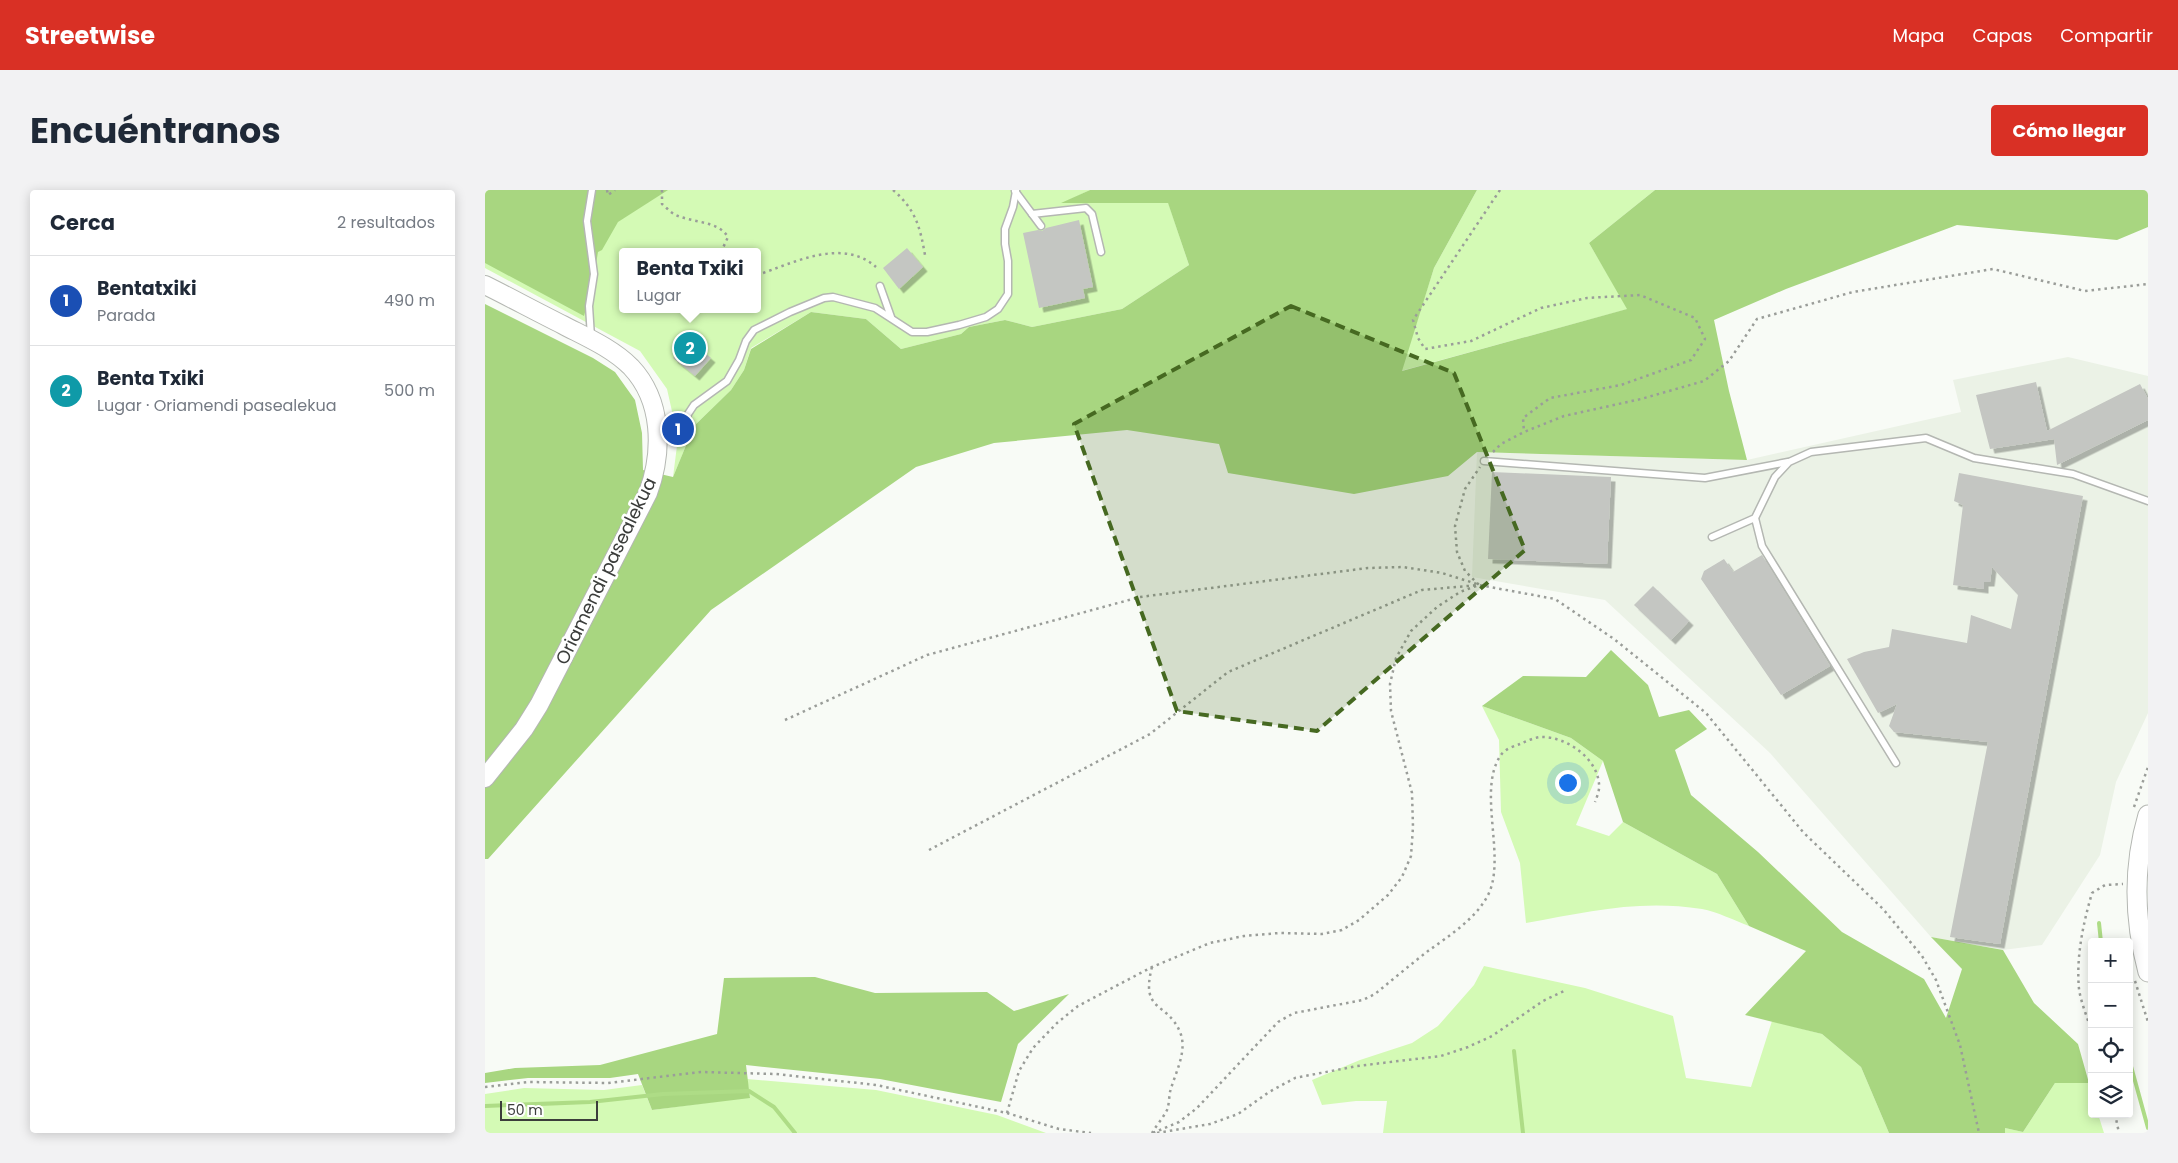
<!DOCTYPE html>
<html lang="es">
<head>
<meta charset="utf-8">
<style>
	body { margin:0; font-family:Poppins,sans-serif; background:#f2f2f3; color:#1f2937 }
	.controls { position:absolute; right:15px; bottom:15px; display:grid; overflow:hidden; border-radius:5px; box-shadow:0 2px 12px #0003 }
	.controls button { width:45px; height:45px; display:grid; place-items:center; padding:0; border:0; border-bottom:1px solid #e0e1e3; background:#fff; color:#1f2937; font:25px sans-serif }
	.scale { position:absolute; left:15px; bottom:12px; width:98px; box-sizing:border-box; padding-left:5px; border:2px solid #3b3d3b; border-top:0; font-size:14px; line-height:18px; white-space:nowrap; color:#3b3d3b; -webkit-text-stroke:4px #fff; paint-order:stroke }
	.you { position:absolute; left:1082px; top:592px; width:18px; height:18px; margin:-12px; border:4px solid #fff; border-radius:50%; background:#1a73e8; box-shadow:0 0 0 8px #1a73e833 }
	.badge { display:grid; place-items:center; width:32px; height:32px; border-radius:50%; background:#d93025; color:#fff; font-size:16px; font-weight:700 }
	.pin { position:absolute; translate:-50% -50%; border:2px solid #fff; box-shadow:0 1px 5px #0006 }
	.popup { position:absolute; left:134px; top:58px; width:142px; height:65px; box-sizing:border-box; display:grid; place-content:center; border-radius:5px; background:#fff; filter:drop-shadow(0 1px 4px #0005); font-size:16px; white-space:nowrap; color:#747a83 }
	.popup b { font-size:19px; color:#1f2937 }
	.popup::after { content:''; position:absolute; left:50%; top:100%; margin-left:-10px; border:10px solid transparent; border-top-color:#fff }
	.list { margin:0; padding:0; list-style:none }
	h2 { display:flex; justify-content:space-between; align-items:center; height:65px; margin:0; padding:0 20px; font-size:21px }
	h2 small { font-size:16px; font-weight:400; color:#747a83 }
	.list li { display:grid; grid-template-columns:32px 1fr auto; gap:15px; align-items:center; box-sizing:border-box; height:90px; padding:0 20px; border-top:1px solid #e0e1e3 }
	.list b { display:block; font-size:19px; white-space:nowrap }
	.list p { margin:0; font-size:16px; white-space:nowrap; color:#747a83 }
	.list em { font-size:16px; font-style:normal; color:#747a83 }
	.icon { flex:none; width:28px; height:28px; fill:none; stroke:currentColor; stroke-width:2; stroke-linecap:round; stroke-linejoin:round }
	.map { position:relative; flex:none; width:1663px; height:943px; overflow:hidden; border-radius:5px }
	header { display:flex; align-items:center; gap:30px; box-sizing:border-box; height:70px; padding:0 25px; background:#d93025; color:#fff }
	header strong { font-size:24px }
	nav { display:flex; gap:28px; margin-inline-start:auto; font-size:18px }
	.intro { display:flex; align-items:center; justify-content:space-between; box-sizing:border-box; height:120px; padding:0 30px }
	h1 { margin:0; font-size:35px }
	.button { padding:12px 22px; border-radius:5px; background:#d93025; color:#fff; font-size:18px; font-weight:700 }
	main { display:flex; gap:30px; padding:0 30px }
	aside { flex:1; background:#fff; border-radius:5px; box-shadow:0 2px 12px #0003 }
	.map>svg:first-child { display:block }
	.built { fill:#ebf2e6 }
	.green { fill:#d4fab5; fill-rule:evenodd }
	.forest { fill:#a8d680 }
	.lines { fill:none; stroke-linecap:round; stroke-linejoin:round }
	.stream { stroke:#aedc86; stroke-width:4 }
	.building { fill:#c4c6c2; filter:url(#shadow) }
	.service-casing { stroke:#b4b7b2; stroke-width:9 }
	.secondary-casing { stroke:#b4b7b2; stroke-width:20 }
	.primary-casing { stroke:#b4b7b2; stroke-width:21 }
	.path { stroke:#9a9d99; stroke-width:2.5; stroke-dasharray:2.5 4; stroke-linecap:butt }
	.service { stroke:#fff; stroke-width:6 }
	.secondary { stroke:#fff; stroke-width:18 }
	.primary { stroke:#fff; stroke-width:19 }
	.marked { fill:#466921; fill-opacity:0.2; stroke:#466921; stroke-width:4; stroke-dasharray:10 6; stroke-linejoin:round }
	.labels { text-anchor:middle; stroke-width:5; stroke-linejoin:round; paint-order:stroke }
	.street-label { font-size:18px; fill:#3b3d3b; stroke:#fff }
</style>
</head>
<body>
<header>
<strong>Streetwise</strong>
<nav><a>Mapa</a><a>Capas</a><a>Compartir</a></nav>
</header>
<div class="intro"><h1>Encuéntranos</h1><a class="button">Cómo llegar</a></div>
<main>
<aside>
<h2>Cerca<small>2 resultados</small></h2>
<ul class="list">
<li><span class="badge" style="background:#1a4fb4">1</span><div><b>Bentatxiki</b><p>Parada</p></div><em>490 m</em></li>
<li><span class="badge" style="background:#0f9aa8">2</span><div><b>Benta Txiki</b><p>Lugar · Oriamendi pasealekua</p></div><em>500 m</em></li>
</ul>
</aside>
<div class="map">
<svg width="1663" height="943" viewBox="0 0 1663 943">
	<defs>
		<filter id="shadow"><feDropShadow dx="4.5" dy="4.5" stdDeviation="0" flood-color="#0004"/></filter>
	</defs>
	<rect width="100%" height="100%" fill="#f8fbf6"/>
	<polygon class="built" points="1583,167 1663,186 1663,523 1631,592 1615,665 1557,755 1518,760 1446,747 1285,563 1120,410 987,387 992,262 1262,270 1476,222 1468,190"/>
	<g class="green">
		<path d="M0 0H605L578 13 683 12 704 75 637 119 547 137 520 130 484 137 476 144 416 159 381 129 326 122 266 158 259 180 246 200 209 236 188 287 193 248 182 199 155 161 0 78ZM138 62H272V119H138Z"/>
		<polygon points="992,0 1170,0 1104,53 1143,119 916,181 949,78"/>
		<path d="M997 516 1086 548 1118 571 1091 635 1124 646 1138 632 1232 684 1264 736C1249 730 1232 722 1217 719 1154 709 1102 722 1041 733L1035 673 1016 622 1014 550Z"/>
		<polygon points="999,776 1100,798 1188,826 1201,888 1266,897 1287,831 1337,844 1376,877 1404,943 898,943 902,911 871,911 837,915 827,890 875,870 927,853 953,836 989,795"/>
		<polygon points="262,889 391,900 512,925 561,943 0,943 0,904 39,898 119,900 157,895 167,920 265,907"/>
		<polygon points="1570,893 1604,893 1607,903 1607,924 1613,924 1619,943 1520,943 1520,938 1538,942"/>
	</g>
	<g class="forest">
		<polygon points="0,0 183,0 133,32 117,60 113,62 108,92 99,126 0,73"/>
		<polygon points="605,0 992,0 949,78 917,181 1142,119 1104,53 1170,0 1663,0 1663,37 1632,50 1472,35 1301,99 1229,130 1244,201 1262,270 992,262 963,286 869,304 743,283 734,254 642,240 509,253 431,277 226,420 3,669 0,669 0,114 108,168 130,182 150,210 157,243 158,280 188,287 209,236 246,200 259,180 266,159 326,122 381,129 416,159 476,144 484,137 520,130 547,137 637,119 704,75 683,13 576,13"/>
		<polygon points="1126,460 1163,495 1174,527 1204,520 1222,539 1190,560 1206,605 1273,662 1357,742 1439,789 1461,828 1477,779 1446,747 1518,760 1549,813 1593,854 1604,893 1570,893 1538,942 1520,938 1520,943 1404,943 1376,877 1337,844 1260,825 1321,761 1264,736 1232,684 1138,632 1118,571 1086,548 997,516 1038,486 1101,487"/>
		<polygon points="330,787 390,803 502,802 529,821 584,804 533,854 516,912 395,889 261,875 265,908 167,920 153,884 125,888 43,888 0,893 0,883 30,878 115,875 232,844 239,788"/>
	</g>
	<g class="lines">
		<g class="stream">
			<polyline points="1614,733 1616,752"/>
			<polyline points="1029,861 1038,943"/>
			<polyline points="1644,869 1663,938"/>
			<polyline points="0,916 105,912 178,904 264,901 289,917 310,943"/>
		</g>
	</g>
	<g class="building">
		<polygon points="594,30 608,97 598,99 600,108 554,118 538,43 553,40 557,41 561,38"/>
		<polygon points="422,58 438,77 414,99 398,78"/>
		<polygon points="204,149 226,168 210,186 188,168"/>
		<polygon points="1551,192 1562,241 1655,194 1663,209 1663,230 1572,275 1569,249 1505,259 1491,205"/>
		<polygon points="1007,282 1126,287 1122,374 1003,369"/>
		<polygon points="1474,283 1598,306 1515,754 1465,747 1503,552 1409,542 1404,536 1412,514 1393,523 1362,469 1379,462 1404,457 1407,439 1482,453 1486,425 1526,439 1533,405 1507,377 1505,392 1499,392 1499,399 1468,395 1478,315 1469,311"/>
		<polygon points="1277,365 1345,476 1296,505 1216,389 1219,381 1239,369 1248,382"/>
		<polygon points="1168,396 1204,431 1186,450 1149,415"/>
	</g>
	<g class="lines">
		<defs>
			<g id="service">
				<polyline points="530,1 556,36"/>
				<polyline points="547,24 601,18 607,24 616,62"/>
				<polyline points="395,96 406,127"/>
				<polyline points="106,147 104,116 109,84 102,31 107,0"/>
				<polyline points="199,241 203,224 209,215 242,191 254,170 261,151 269,140 305,122 339,108 348,107 390,118 427,142 442,142 474,135 501,127 513,119 523,104 523,71 520,54 520,39 528,17 531,1"/>
				<polyline points="999,271 1220,288 1303,272"/>
				<polyline points="1270,328 1277,356 1411,573"/>
				<polyline points="1227,347 1270,328 1290,287 1304,272 1326,262 1441,248 1489,268 1588,284 1663,311"/>
			</g>
			<path id="secondary" d="M0 95C26 108 52 122 78 135 101 147 127 158 146 177 178 211 178 262 163 303L54 515 39 539 0 588"/>
			<path id="primary" d="M1663 625C1648 676 1649 730 1663 782"/>
		</defs>
		<use href="#service" class="service-casing"/>
		<use href="#secondary" class="secondary-casing"/>
		<use href="#primary" class="primary-casing"/>
		<g class="path">
			<polyline points="122,0 123,5 130,0"/>
			<path d="M177 0V14C181 17 185 22 189 24 205 33 233 30 243 47L236 62"/>
			<path d="M408 0C431 20 435 37 440 65"/>
			<polyline points="1015,0 928,130 933,148 940,159 986,151 1056,118 1102,108 1155,105 1210,128 1220,149 1206,170 1136,195 1065,208 1038,228 1039,242"/>
			<path d="M272 85C309 73 357 47 391 77"/>
			<polyline points="1008,262 1016,254 1039,242 1079,226 1156,209 1219,191 1244,171 1272,129 1368,102 1508,79 1600,101 1663,94"/>
			<polyline points="300,530 442,465 655,407 883,378 918,377 957,383 992,394"/>
			<polyline points="1649,617 1663,577"/>
			<polyline points="444,660 665,544 743,482 937,400 994,395 980,381 972,362 970,336 980,299 995,277"/>
			<path d="M667 777C655 823 682 811 695 842 703 861 690 883 685 902 684 908 684 915 682 920 678 928 671 936 667 943"/>
			<polyline points="1650,791 1663,832"/>
			<path d="M1607 843C1603 829 1596 813 1594 799 1591 767 1598 734 1607 703L1620 695 1638 694"/>
			<polyline points="0,897 43,892 123,893 216,882 291,884 391,895 522,923 574,939 606,943"/>
			<polyline points="522,923 534,881 548,858 572,833 593,816 667,777 725,753 759,746 794,743 837,744 857,740 874,730 903,705 917,687 926,666 928,637 927,603 906,521 905,494 911,468 926,441 952,417 975,402 994,395 1070,409 1129,449 1221,523 1318,642 1398,719 1437,766 1451,790 1475,855 1494,943"/>
			<polyline points="1630,924 1634,943"/>
			<path d="M668 943 694 932 712 918 793 832 809 823 878 810 890 804C907 790 925 775 943 761 964 746 989 730 1002 707 1023 670 991 600 1016 565 1020 559 1029 556 1035 554 1042 551 1050 547 1057 547 1082 547 1112 568 1114 594 1115 599 1112 607 1110 612"/>
			<polyline points="672,943 725,934 753,924 784,902 810,888 872,876 956,866 983,857 1007,846 1058,811 1079,801"/>
		</g>
		<use href="#service" class="service"/>
		<use href="#secondary" class="secondary"/>
		<use href="#primary" class="primary"/>
	</g>
	<path class="marked" d="M806 116 969 183 1040 360 832 541 692 521 589 234Z"/>
	<g class="labels">
		<g class="street-label">
			<text transform="translate(121 381) rotate(-64)" y="6">Oriamendi pasealekua</text>
		</g>
	</g>
</svg>
<div class="controls">
<button>+</button>
<button>−</button>
<button><svg class="icon" aria-label="locate" viewBox="0 0 24 24"><circle cx="12" cy="12" r="6"/><path d="M12 2v4M12 18v4M2 12h4M18 12h4"/></svg></button>
<button><svg class="icon" aria-label="layers" viewBox="0 0 24 24"><path d="M12 4l9 5-9 5-9-5zM3 14l9 5 9-5"/></svg></button>
</div>
<div class="scale">50 m</div>
<div class="you"></div>
<div class="pin badge" style="left:193px;top:239px;background:#1a4fb4">1</div>
<div class="pin badge" style="left:205px;top:158px;background:#0f9aa8">2</div>
<div class="popup"><b>Benta Txiki</b>Lugar</div>
</div>
</main>
</body>
</html>
